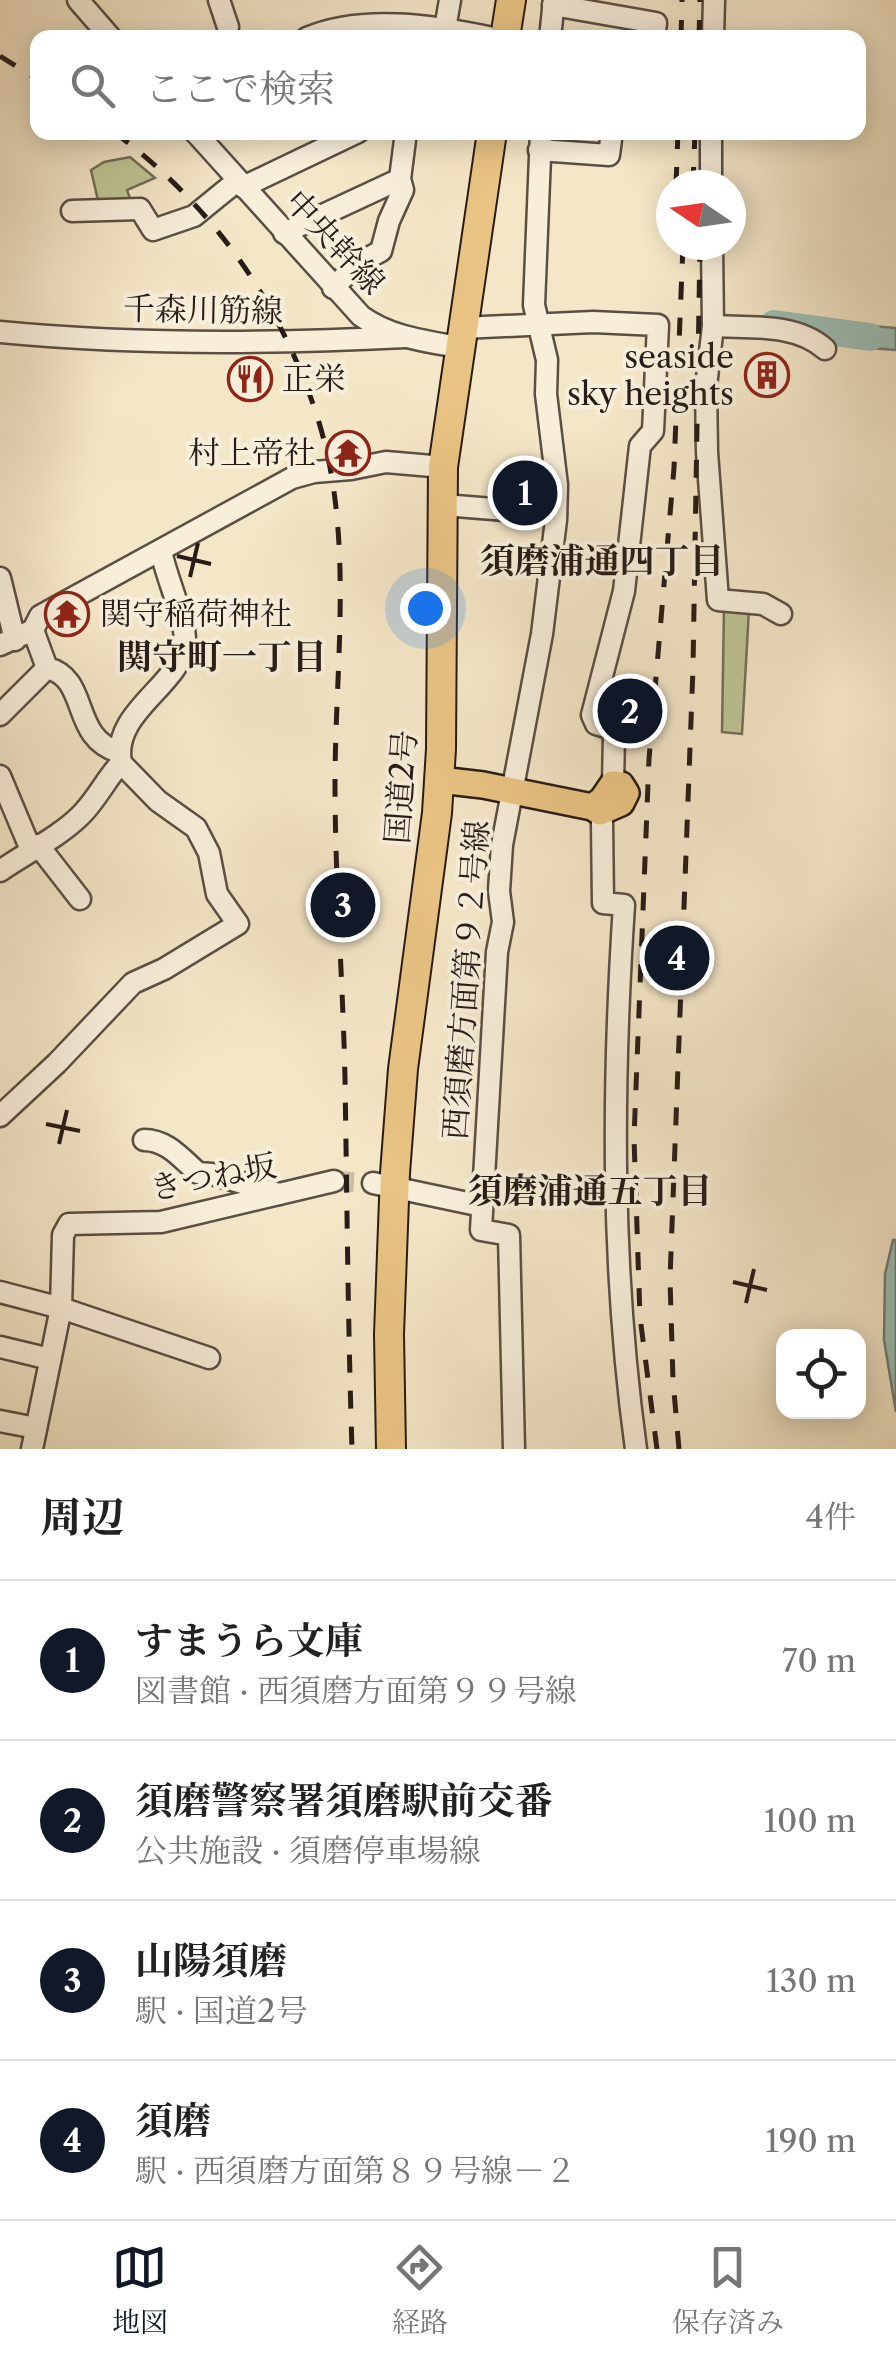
<!DOCTYPE html>
<html lang="ja">
<head>
<meta charset="utf-8">
<style>
	body { margin:0; font-family:"Libre Caslon Text","Noto Serif JP",serif; background:#f2f2f2; color:#222 }
	.controls { position:absolute; right:30px; bottom:30px; display:grid; overflow:hidden; border-radius:20px; box-shadow:0 5px 25px #0003 }
	.controls button { width:90px; height:90px; display:grid; place-items:center; padding:0; border:0; border-bottom:2px solid #e0e0e0; background:#fff; color:#222; font:50px sans-serif }
	.compass { position:absolute; left:656px; top:170px; width:90px; height:90px; border-radius:50%; background:#fff; box-shadow:0 5px 25px #0003; rotate:283deg }
	.you { position:absolute; left:425px; top:608px; width:35px; height:35px; margin:-25px; border:8px solid #fff; border-radius:50%; background:#1a73e8; box-shadow:0 0 0 15px #1a73e833 }
	.badge { display:grid; place-items:center; width:65px; height:65px; border-radius:50%; background:#111827; color:#fff; font-size:32px; font-weight:700 }
	.pin { position:absolute; translate:-50% -50%; border:5px solid #fff; box-shadow:0 2px 10px #0006 }
	.list { margin:0; padding:0; list-style:none }
	h2 { display:flex; justify-content:space-between; align-items:center; height:130px; margin:0; padding:0 40px; font-size:42px }
	h2 small { font-size:32px; font-weight:400; color:#767676 }
	.list li { display:grid; grid-template-columns:65px 1fr auto; gap:30px; align-items:center; box-sizing:border-box; height:160px; padding:0 40px; border-top:2px solid #e0e0e0 }
	.list b { display:block; font-size:38px; white-space:nowrap }
	.list p { margin:0; font-size:32px; white-space:nowrap; color:#767676 }
	.list em { font-size:32px; font-style:normal; color:#767676 }
	.icon { flex:none; width:55px; height:55px; fill:none; stroke:currentColor; stroke-width:2; stroke-linecap:round; stroke-linejoin:round }
	.map { position:relative; flex:none; width:896px; height:1449px; overflow:hidden }
	.search { position:absolute; background:#fff; box-shadow:0 5px 25px #0003; left:30px; right:30px; top:30px; height:110px; display:flex; align-items:center; gap:25px; box-sizing:border-box; padding:0 35px; border-radius:20px; color:#767676; font-size:38px }
	.sheet { height:770px; background:#fff }
	nav { display:flex; justify-content:space-around; align-items:center; box-sizing:border-box; height:140px; border-top:2px solid #e0e0e0; background:#fff; font-size:28px; color:#767676 }
	nav a { display:grid; justify-items:center; gap:5px }
	nav .on { color:#111827 }
	.map>svg:first-child { display:block }
	.green { fill:#bec494; stroke:#737056; stroke-width:2.5 }
	.water { fill:#9cbfb7; stroke:#6e7e77; stroke-width:2.5 }
	.lines { fill:none; stroke-linecap:round; stroke-linejoin:round }
	.river { stroke:#9cbfb7; stroke-width:28 }
	.minor-tunnel { stroke:#cbbea5; stroke-width:20; stroke-dasharray:20 10; stroke-linecap:butt }
	.minor-casing { stroke:#5b4f43; stroke-width:25 }
	.major-casing { stroke:#281c17; stroke-width:30 }
	.highway-casing { stroke:#281c17; stroke-width:32 }
	.minor { stroke:#f8efdb; stroke-width:20 }
	.major { stroke:#eac484; stroke-width:25 }
	.highway { stroke:#eac484; stroke-width:28 }
	.rail { stroke:#281c17; stroke-width:5; stroke-dasharray:18 18; stroke-linecap:butt }
	.ticks { fill:none; stroke:#281c17; stroke-width:4 }
	.labels { text-anchor:middle; stroke-width:8; stroke-linejoin:round; paint-order:stroke }
	.street-label { font-size:32px; fill:#281c17; stroke:#f8efdb }
	.poi-label { font-size:32px; fill:#281c17; stroke:#f8efdb; text-anchor:end }
	.neighbourhood-label { font-size:35px; font-weight:bold; fill:#281c17; stroke:#f8efdb }
</style>
</head>
<body>
<div class="map">
<svg width="896" height="1449" viewBox="0 0 896 1449">
	<rect width="100%" height="100%" fill="#f4e7c8"/>
	<filter id="stains"><feTurbulence type="fractalNoise" baseFrequency=".002" numOctaves="4"/><feColorMatrix values="0 0 0 0 .2 0 0 0 0 .09 0 0 0 0 .02 0 0 0 .5 -.17"/></filter>
	<radialGradient id="worn" r=".72"><stop offset=".6" stop-color="#630" stop-opacity="0"/><stop offset="1" stop-color="#630" stop-opacity=".3"/></radialGradient>
	<g class="green">
		<polygon points="130,157 155,178 127,190 132,204 99,205 91,170 104,162"/>
		<polygon points="724,608 749,609 742,734 722,732"/>
	</g>
	<g class="water">
		<polygon points="872,326 896,328 896,350 870,348"/>
		<polygon points="893,1240 896,1240 896,1412 884,1340 885,1274"/>
	</g>
	<g class="lines">
		<polyline class="river" points="774,324 870,337"/>
		<polyline class="minor-tunnel" points="334,1181 373,1183"/>
		<defs>
			<g id="minor">
				<polyline points="78,0 111,38"/>
				<polyline points="219,0 228,27"/>
				<polyline points="553,5 656,23 654,38"/>
				<polyline points="445,29 450,0"/>
				<path d="M307 38C362 14 436 26 493 38"/>
				<polyline points="550,38 554,0"/>
				<polyline points="713,38 714,0"/>
				<path d="M195 132 361 316C390 337 425 341 459 347"/>
				<polyline points="711,132 711,185"/>
				<polyline points="539,150 609,155 612,132"/>
				<polyline points="243,187 358,132"/>
				<polyline points="72,211 140,209 153,230 194,216 237,181"/>
				<polyline points="284,233 400,179"/>
				<polyline points="712,245 713,326 706,386 707,452 718,600 763,604 781,614"/>
				<polyline points="333,288 357,264 381,251 389,221 403,190 400,179 406,132"/>
				<path d="M713 326C751 328 796 323 825 349"/>
				<polyline points="462,328 593,322 658,325 653,431 640,446 624,591 592,715 596,724 609,728 614,736 613,784"/>
				<path d="M0 332C134 345 271 344 405 337"/>
				<polyline points="443,505 556,514"/>
				<polyline points="0,578 15,640"/>
				<path d="M33 630 47 668C90 678 70 738 119 752"/>
				<polyline points="0,645 33,630 40,616 69,600 292,478 314,472 351,469 386,462 443,467"/>
				<polyline points="0,715 47,668"/>
				<polyline points="0,776 31,850"/>
				<path d="M602 822 603 903 624 905C612 1087 611 1268 636 1449"/>
				<polyline points="38,845 80,899"/>
				<path d="M0 871C26 853 59 837 81 815 97 799 106 779 121 763 111 711 182 685 185 642 186 620 166 577 161 551"/>
				<polyline points="0,1116 57,1063 133,983 164,969 238,924 217,894 209,853 196,828 158,801 121,763"/>
				<path d="M144 1140C167 1140 181 1158 198 1173L212 1174 279 1194"/>
				<polyline points="373,1183 482,1206"/>
				<polyline points="0,1292 61,1308 209,1358"/>
				<polyline points="0,1347 50,1359"/>
				<polyline points="0,1421 36,1428"/>
				<polyline points="32,1449 61,1308 63,1235 69,1224 161,1222 334,1181"/>
				<polyline points="514,1449 509,1235 481,1230 497,952 503,922 499,891 502,845 542,634 556,520 557,485 546,394 547,360 534,305 541,132"/>
			</g>
			<polyline id="major" points="440,780 483,785 592,807 600,812 621,803 626,793 621,785 613,784 602,800 592,807"/>
			<g id="highway">
				<polyline points="505,38 511,0"/>
				<polyline points="391,1449 389,1334 395,1173 403,1069 437,813 441,749 443,467 492,132"/>
			</g>
		</defs>
		<use href="#minor" class="minor-casing"/>
		<use href="#major" class="major-casing"/>
		<use href="#highway" class="highway-casing"/>
		<use href="#minor" class="minor"/>
		<use href="#major" class="major"/>
		<use href="#highway" class="highway"/>
		<g class="rail">
			<polyline points="681,38 682,0"/>
			<polyline points="699,38 700,0"/>
			<polyline points="0,56 38,80"/>
			<path d="M114 132C211 204 280 301 317 416 355 534 335 663 335 784 335 882 343 981 345 1079 347 1202 348 1326 352 1449"/>
			<polyline points="676,185 678,132"/>
			<polyline points="693,185 695,132"/>
			<polyline points="657,1449 640,1317 634,1138 649,759 674,468 683,245"/>
			<polyline points="679,1449 673,1380 670,1279 693,668 700,245"/>
		</g>
	</g>
	<path class="ticks" d="M177 556 211 564M190 577 198 543M46 1124 80 1131M59 1144 67 1110M733 1282 767 1290M746 1303 754 1269"/>
	<defs>
		<symbol id="building-ring" viewBox="-11 -11 22 22"><circle r="9.5" fill="#f8efdb" stroke="#8f2418" stroke-width="1.5"/><path d="M-4-6H4V6H1V3H-1V6H-4ZM-2.5-4.3h1.7v1.8h-1.7ZM.8-4.3h1.7v1.8H.8ZM-2.5-1h1.7V.8h-1.7ZM.8-1h1.7V.8H.8Z" fill="#8f2418"/></symbol>
		<symbol id="restaurant-ring" viewBox="-11 -11 22 22"><circle r="9.5" fill="#f8efdb" stroke="#8f2418" stroke-width="1.5"/><path d="M-5-6h1v4h1v-4h1v4h1v-4h1v5L-1.5 .5V6h-2V.5L-5-1ZM5-6V6H3V1.5H1.5Q1.5-4 5-6Z" fill="#8f2418"/></symbol>
		<symbol id="temple-ring" viewBox="-11 -11 22 22"><circle r="9.5" fill="#f8efdb" stroke="#8f2418" stroke-width="1.5"/><path d="M0-6L5-2H3V0L6.5 2.5H4V6H1.5V3h-3V6H-4V2.5H-6.5L-3 0V-2H-5Z" fill="#8f2418"/></symbol>
	</defs>
	<g fill-rule="evenodd">
		<use href="#building-ring" x="742" y="350" width="50" height="50"/>
		<use href="#restaurant-ring" x="225" y="354" width="50" height="50"/>
		<use href="#temple-ring" x="323" y="428" width="50" height="50"/>
		<use href="#temple-ring" x="42" y="589" width="50" height="50"/>
	</g>
	<g class="labels">
		<g class="street-label">
			<text transform="translate(335 242) rotate(47)" y="11">中央幹線</text>
			<text transform="translate(203 310) rotate(1)" y="11">千森川筋線</text>
			<text transform="translate(401 787) rotate(-86)" y="11">国道2号</text>
			<text transform="translate(466 980) rotate(-86)" y="11">西須磨方面第９２号線</text>
			<text transform="translate(213 1177) rotate(-11)" y="11">きつね坂</text>
		</g>
		<g class="poi-label">
			<text x="734" y="368">seaside<tspan x="734" dy="37">sky heights</tspan></text>
			<text x="282" y="390" text-anchor="start">正栄</text>
			<text x="316" y="464">村上帝社</text>
			<text x="100" y="625" text-anchor="start">関守稲荷神社</text>
		</g>
		<g class="neighbourhood-label">
			<text x="602" y="573">須磨浦通四丁目</text>
			<text x="222" y="669">関守町一丁目</text>
			<text x="590" y="1203">須磨浦通五丁目</text>
		</g>
	</g>
	<rect width="100%" height="100%" filter="url(#stains)"/>
	<rect width="100%" height="100%" fill="url(#worn)"/>
</svg>
<div class="controls">
<button><svg class="icon" aria-label="locate" viewBox="0 0 24 24"><circle cx="12" cy="12" r="6"/><path d="M12 2v4M12 18v4M2 12h4M18 12h4"/></svg></button>
</div>
<svg class="compass" viewBox="-18 -18 36 36"><path d="M0-13l5 13h-10z" fill="#e53935"/><path d="M0 13l5-13h-10z" fill="#767676"/></svg>
<div class="you"></div>
<div class="pin badge" style="left:525px;top:493px">1</div>
<div class="pin badge" style="left:630px;top:711px">2</div>
<div class="pin badge" style="left:343px;top:905px">3</div>
<div class="pin badge" style="left:677px;top:958px">4</div>
<div class="search"><svg class="icon" aria-label="search" viewBox="0 0 24 24"><circle cx="10" cy="10" r="6"/><path d="M15 15l6 6"/></svg>ここで検索</div>
</div>
<section class="sheet">
<h2>周辺<small>4件</small></h2>
<ul class="list">
<li><span class="badge">1</span><div><b>すまうら文庫</b><p>図書館 · 西須磨方面第９９号線</p></div><em>70 m</em></li>
<li><span class="badge">2</span><div><b>須磨警察署須磨駅前交番</b><p>公共施設 · 須磨停車場線</p></div><em>100 m</em></li>
<li><span class="badge">3</span><div><b>山陽須磨</b><p>駅 · 国道2号</p></div><em>130 m</em></li>
<li><span class="badge">4</span><div><b>須磨</b><p>駅 · 西須磨方面第８９号線－２</p></div><em>190 m</em></li>
</ul>
</section>
<nav>
<a class="on"><svg class="icon" aria-label="map" viewBox="0 0 24 24"><path d="M3 6l6-2 6 2 6-2v14l-6 2-6-2-6 2zM9 4v14M15 6v14"/></svg>地図</a>
<a><svg class="icon" aria-label="directions" viewBox="0 0 24 24"><path d="M12 3l9 9-9 9-9-9zM9 14v-3h6M13 9l2 2-2 2"/></svg>経路</a>
<a><svg class="icon" aria-label="saved" viewBox="0 0 24 24"><path d="M7 4h10v16l-5-4-5 4z"/></svg>保存済み</a>
</nav>
</body>
</html>
